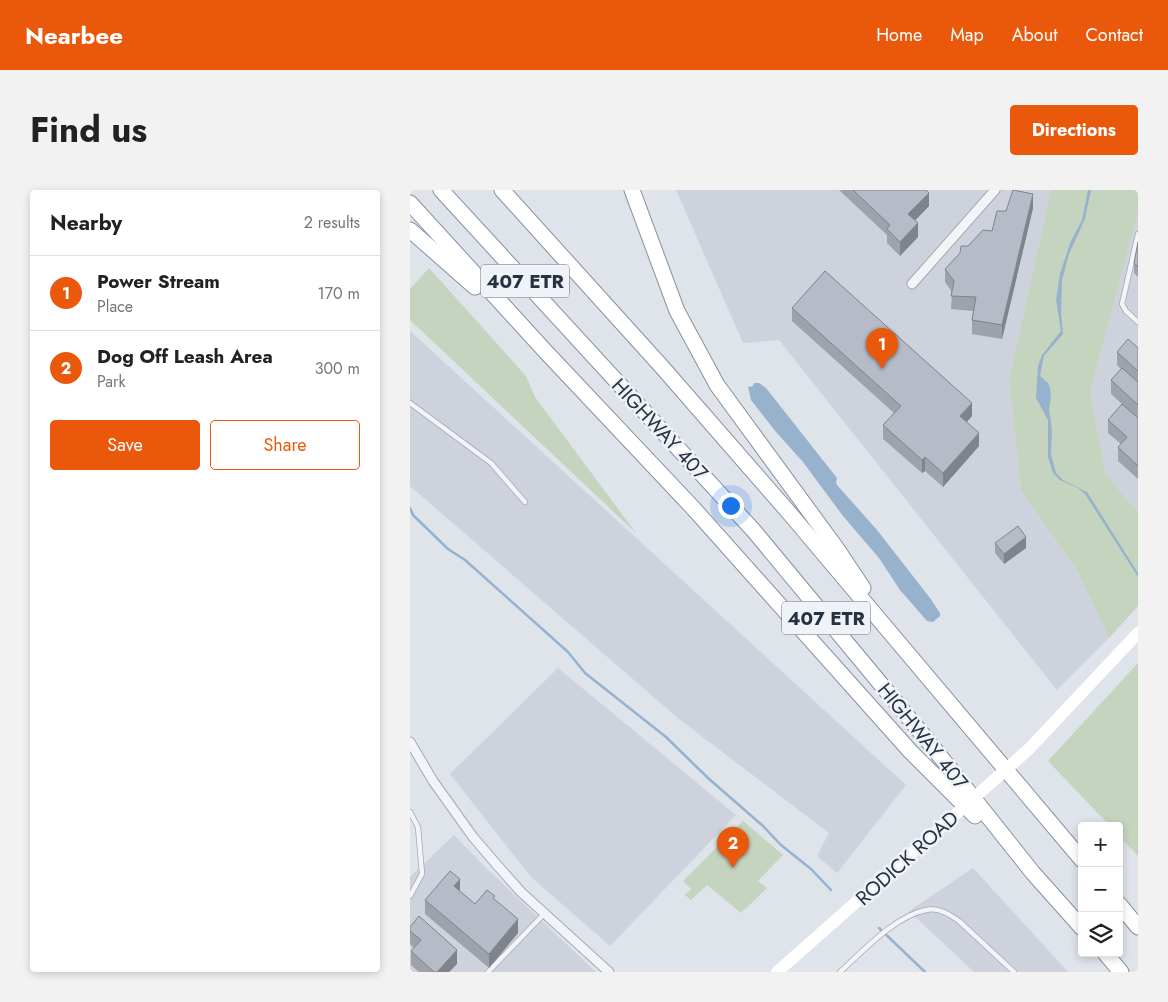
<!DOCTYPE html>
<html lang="en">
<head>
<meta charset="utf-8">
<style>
	body { margin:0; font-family:Jost,sans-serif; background:#f2f2f2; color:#222 }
	.controls { position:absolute; right:15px; bottom:15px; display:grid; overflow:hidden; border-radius:5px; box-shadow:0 2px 8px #0003 }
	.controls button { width:45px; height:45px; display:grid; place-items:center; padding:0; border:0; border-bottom:1px solid #e0e0e0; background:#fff; color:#222; font:25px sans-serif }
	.you { position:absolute; left:320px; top:315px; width:18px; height:18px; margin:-12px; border:4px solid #fff; border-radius:50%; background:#1a73e8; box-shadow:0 0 0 8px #1a73e833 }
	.badge { display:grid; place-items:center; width:32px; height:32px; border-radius:50%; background:#ea580c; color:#fff; font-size:16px; font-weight:700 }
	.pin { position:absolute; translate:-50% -41px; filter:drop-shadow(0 1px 2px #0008) }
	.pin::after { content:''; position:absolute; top:26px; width:18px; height:15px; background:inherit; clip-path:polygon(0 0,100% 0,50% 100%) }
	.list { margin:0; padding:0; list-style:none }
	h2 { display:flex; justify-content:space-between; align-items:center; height:65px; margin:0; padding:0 20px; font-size:21px }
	h2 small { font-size:16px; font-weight:400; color:#767676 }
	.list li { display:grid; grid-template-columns:32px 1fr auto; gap:15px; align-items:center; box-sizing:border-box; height:75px; padding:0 20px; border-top:1px solid #e0e0e0 }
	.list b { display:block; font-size:19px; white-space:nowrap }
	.list p { margin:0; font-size:16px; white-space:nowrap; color:#767676 }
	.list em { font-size:16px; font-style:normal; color:#767676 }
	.actions { display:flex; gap:10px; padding:15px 20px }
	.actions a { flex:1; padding:11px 0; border:1px solid #ea580c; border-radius:5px; text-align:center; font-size:18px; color:#ea580c }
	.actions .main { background:#ea580c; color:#fff }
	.icon { flex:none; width:28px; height:28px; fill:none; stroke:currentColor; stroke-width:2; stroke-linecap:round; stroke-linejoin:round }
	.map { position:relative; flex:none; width:728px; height:782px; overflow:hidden; border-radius:5px }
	header { display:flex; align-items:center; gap:30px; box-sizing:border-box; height:70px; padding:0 25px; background:#ea580c; color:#fff }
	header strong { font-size:24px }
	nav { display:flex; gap:28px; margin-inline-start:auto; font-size:18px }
	.intro { display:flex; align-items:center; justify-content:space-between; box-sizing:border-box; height:120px; padding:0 30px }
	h1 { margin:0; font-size:35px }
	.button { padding:12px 22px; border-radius:5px; background:#ea580c; color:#fff; font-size:18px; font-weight:700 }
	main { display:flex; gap:30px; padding:0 30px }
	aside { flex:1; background:#fff; border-radius:5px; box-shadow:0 2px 8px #0003 }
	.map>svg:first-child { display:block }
	.built { fill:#cdd2dc }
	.green { fill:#c5d4bf }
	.water { fill:#97b2cd }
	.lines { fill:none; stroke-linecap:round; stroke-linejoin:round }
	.stream { stroke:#97b2cd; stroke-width:2.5 }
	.service-casing { stroke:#a4aab4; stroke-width:6 }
	.minor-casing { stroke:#a4aab4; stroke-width:11 }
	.motorway-casing { stroke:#8591a1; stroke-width:17 }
	.service { stroke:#f2f4f7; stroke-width:4.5 }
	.minor { stroke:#f2f4f7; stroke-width:9 }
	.secondary { stroke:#fff; stroke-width:12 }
	.motorway { stroke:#fff; stroke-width:15 }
	.secondary-bridge { stroke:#fff; stroke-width:12 }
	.wall { fill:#9da2ab }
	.shaded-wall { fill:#7f848b }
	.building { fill:#b6bcc7; stroke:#7f848b }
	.labels { text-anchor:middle; stroke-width:5; stroke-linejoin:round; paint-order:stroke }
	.shield { fill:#eff2f7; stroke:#626b78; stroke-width:1 }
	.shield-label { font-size:19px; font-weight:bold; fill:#263142 }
	.street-label { font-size:20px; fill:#263142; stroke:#eff2f7 }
</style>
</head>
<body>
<header>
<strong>Nearbee</strong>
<nav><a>Home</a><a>Map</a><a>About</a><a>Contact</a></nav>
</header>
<div class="intro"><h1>Find us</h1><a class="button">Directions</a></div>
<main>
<aside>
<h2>Nearby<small>2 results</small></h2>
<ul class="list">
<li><span class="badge">1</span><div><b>Power Stream</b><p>Place</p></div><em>170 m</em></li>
<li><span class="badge">2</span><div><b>Dog Off Leash Area</b><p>Park</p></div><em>300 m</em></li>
</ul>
<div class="actions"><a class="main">Save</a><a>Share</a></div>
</aside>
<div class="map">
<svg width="728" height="782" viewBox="0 0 728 782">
	<rect width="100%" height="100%" fill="#dfe3ea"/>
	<g class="built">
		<polygon points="266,0 641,0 599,190 611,301 666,379 699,448 647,500 369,150 333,153"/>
		<polygon points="728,23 728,322 696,285 680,202"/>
		<polygon points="0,141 496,595 427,683 407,666 419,643 269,529 0,296"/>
		<polygon points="148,478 326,625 200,756 121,687 40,584"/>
		<polygon points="44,645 73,675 186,782 0,782 0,687"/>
		<polygon points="563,678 658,782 564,782 499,721"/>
	</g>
	<g class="green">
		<polygon points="641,0 728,0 728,23 680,202 696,285 728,322 728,416 699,448 666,379 611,301 599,190"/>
		<polygon points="19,78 116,186 125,207 226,343 0,130 0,99"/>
		<polygon points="728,473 728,666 709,646 709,636 700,636 638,571"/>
		<polygon points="333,631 373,665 348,691 357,698 331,723 297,695 281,710 275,705 281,699 273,691"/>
	</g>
	<g class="water">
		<polygon points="678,0 681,0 675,29 659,64 652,90 651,122 653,144 634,166 630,186 638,193 640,198 641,208 639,219 642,240 641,264 646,283 653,290 677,302 728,383 728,387 675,304 668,298 650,290 643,283 638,267 638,230 626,208 628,176 632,165 651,141 646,110 650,84 660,53 672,30"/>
		<polygon points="344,193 349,193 356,198 427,288 426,292 427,295 467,340 520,408 530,423 530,426 523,432 517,431 490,400 469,368 433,326 393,272 366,242 341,210 338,197 343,196"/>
	</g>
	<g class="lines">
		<g class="stream">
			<polyline points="0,318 3,325 38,359 55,370 158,462 175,483 256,547 298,588 353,636 371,655 401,679 421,700"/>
			<polyline points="469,738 515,782"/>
		</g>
		<defs>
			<g id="service">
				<polyline points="728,44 712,114 716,121 728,132"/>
				<polyline points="0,213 81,273 115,312"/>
				<polyline points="0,622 8,637 12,684 0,706"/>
				<polyline points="78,782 134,724"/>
				<path d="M430 782C453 761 485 726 516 720 528 717 539 724 549 731L604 782"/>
			</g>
			<g id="minor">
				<polyline points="502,94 585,0"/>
				<polyline points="0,552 23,591 63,647 87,675 111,702 199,782"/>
			</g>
			<g id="motorway">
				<polyline points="31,0 344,341 518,551 623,683 672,738"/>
				<polyline points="92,0 252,177 381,325 672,670"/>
				<polyline points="222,0 267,121 307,195 427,359 453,398"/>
				<polyline points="0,13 136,162 284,319 500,561 565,626"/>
				<polyline points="0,40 65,97"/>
				<polyline points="709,714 728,737"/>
				<polyline points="695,763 711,782"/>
			</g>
		</defs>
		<use href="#service" class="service-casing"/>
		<use href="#minor" class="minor-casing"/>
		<use href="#motorway" class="motorway-casing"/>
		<use href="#service" class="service"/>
		<use href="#minor" class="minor"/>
		<g class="secondary">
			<polyline points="619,559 728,443"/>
			<polyline points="367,782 529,639"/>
		</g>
		<use href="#motorway" class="motorway"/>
		<polyline class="secondary-bridge" points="529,639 619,559"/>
	</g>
	<g class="wall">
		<polygon points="429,0 516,0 519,16 505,30 508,47 490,66 477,53 477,45"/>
		<polygon points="623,18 592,149 562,144 562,130 563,121 541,119 542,102 535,92 535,79 558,56 582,41 596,21"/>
		<polygon points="728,52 728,87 724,83 724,73"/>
		<polygon points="382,118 562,226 557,232 569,256 533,297 515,281 512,283 473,249 473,235 484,223 382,131"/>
		<polygon points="728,158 728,289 708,271 708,257 711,254 698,243 698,230 712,214 701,204 701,190 711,179 707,175 707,162"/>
		<polygon points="585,353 616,358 594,374 585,363"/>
		<polygon points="50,701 65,714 85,710 108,743 79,778 15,724 15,710"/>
		<polygon points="0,737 47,774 39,782 9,782 1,775 1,761 4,758 0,754"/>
	</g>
	<g class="shaded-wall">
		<polygon points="519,3 519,16 498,38 498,24"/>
		<polygon points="623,4 623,18 592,149 592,135"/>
		<polygon points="508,33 508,47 490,66 490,52"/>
		<polygon points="562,213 562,226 550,239 550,226"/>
		<polygon points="569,243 569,256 533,297 533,283"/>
		<polygon points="515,267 515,281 512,283 512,270"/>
		<polygon points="616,347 616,358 594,374 594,364"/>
		<polygon points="50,689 50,703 44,696"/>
		<polygon points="108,729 108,743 79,778 79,764"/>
		<polygon points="47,760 47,774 39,782 27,782"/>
	</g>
	<g class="building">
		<polygon points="443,0 516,0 519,3 498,24 508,33 490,52 477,39 480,35"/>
		<polygon points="603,0 623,4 592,135 562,130 566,107 541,106 544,91 535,79 550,63 551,56 558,56 573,40 582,41 587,21 596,21"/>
		<polygon points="728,52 728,77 724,73"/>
		<polygon points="415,81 562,213 550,226 569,243 533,283 515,267 512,270 473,235 491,216 382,118"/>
		<polygon points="718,149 728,158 728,181 707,162"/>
		<polygon points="712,178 728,192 728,215 701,190"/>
		<polygon points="712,214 728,228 728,276 708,257 717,247 698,230"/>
		<polygon points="608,336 616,347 594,364 585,353"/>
		<polygon points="40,681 50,689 44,696 65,714 77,700 85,706 83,708 108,729 79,764 15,710"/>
		<polygon points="9,726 47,760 27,782 24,782 1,761 11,750 0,741 0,737"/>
	</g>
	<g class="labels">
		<g class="shield">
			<rect x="71" y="74.5" width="88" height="33" rx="4"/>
			<rect x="372" y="411.5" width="88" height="33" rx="4"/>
		</g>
		<g class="shield-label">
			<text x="115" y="98">407 ETR</text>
			<text x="416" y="435">407 ETR</text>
		</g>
		<g class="street-label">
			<text transform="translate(250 239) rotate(47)" y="7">HIGHWAY 407</text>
			<text transform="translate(513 546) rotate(51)" y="7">HIGHWAY 407</text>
			<text transform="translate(497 668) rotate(-42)" y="7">RODICK ROAD</text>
		</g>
	</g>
</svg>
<div class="controls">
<button>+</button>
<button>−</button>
<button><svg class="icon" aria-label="layers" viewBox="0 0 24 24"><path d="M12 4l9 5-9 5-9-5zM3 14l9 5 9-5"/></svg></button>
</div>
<div class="you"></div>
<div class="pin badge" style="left:472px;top:179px">1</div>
<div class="pin badge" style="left:323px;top:678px">2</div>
</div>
</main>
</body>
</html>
